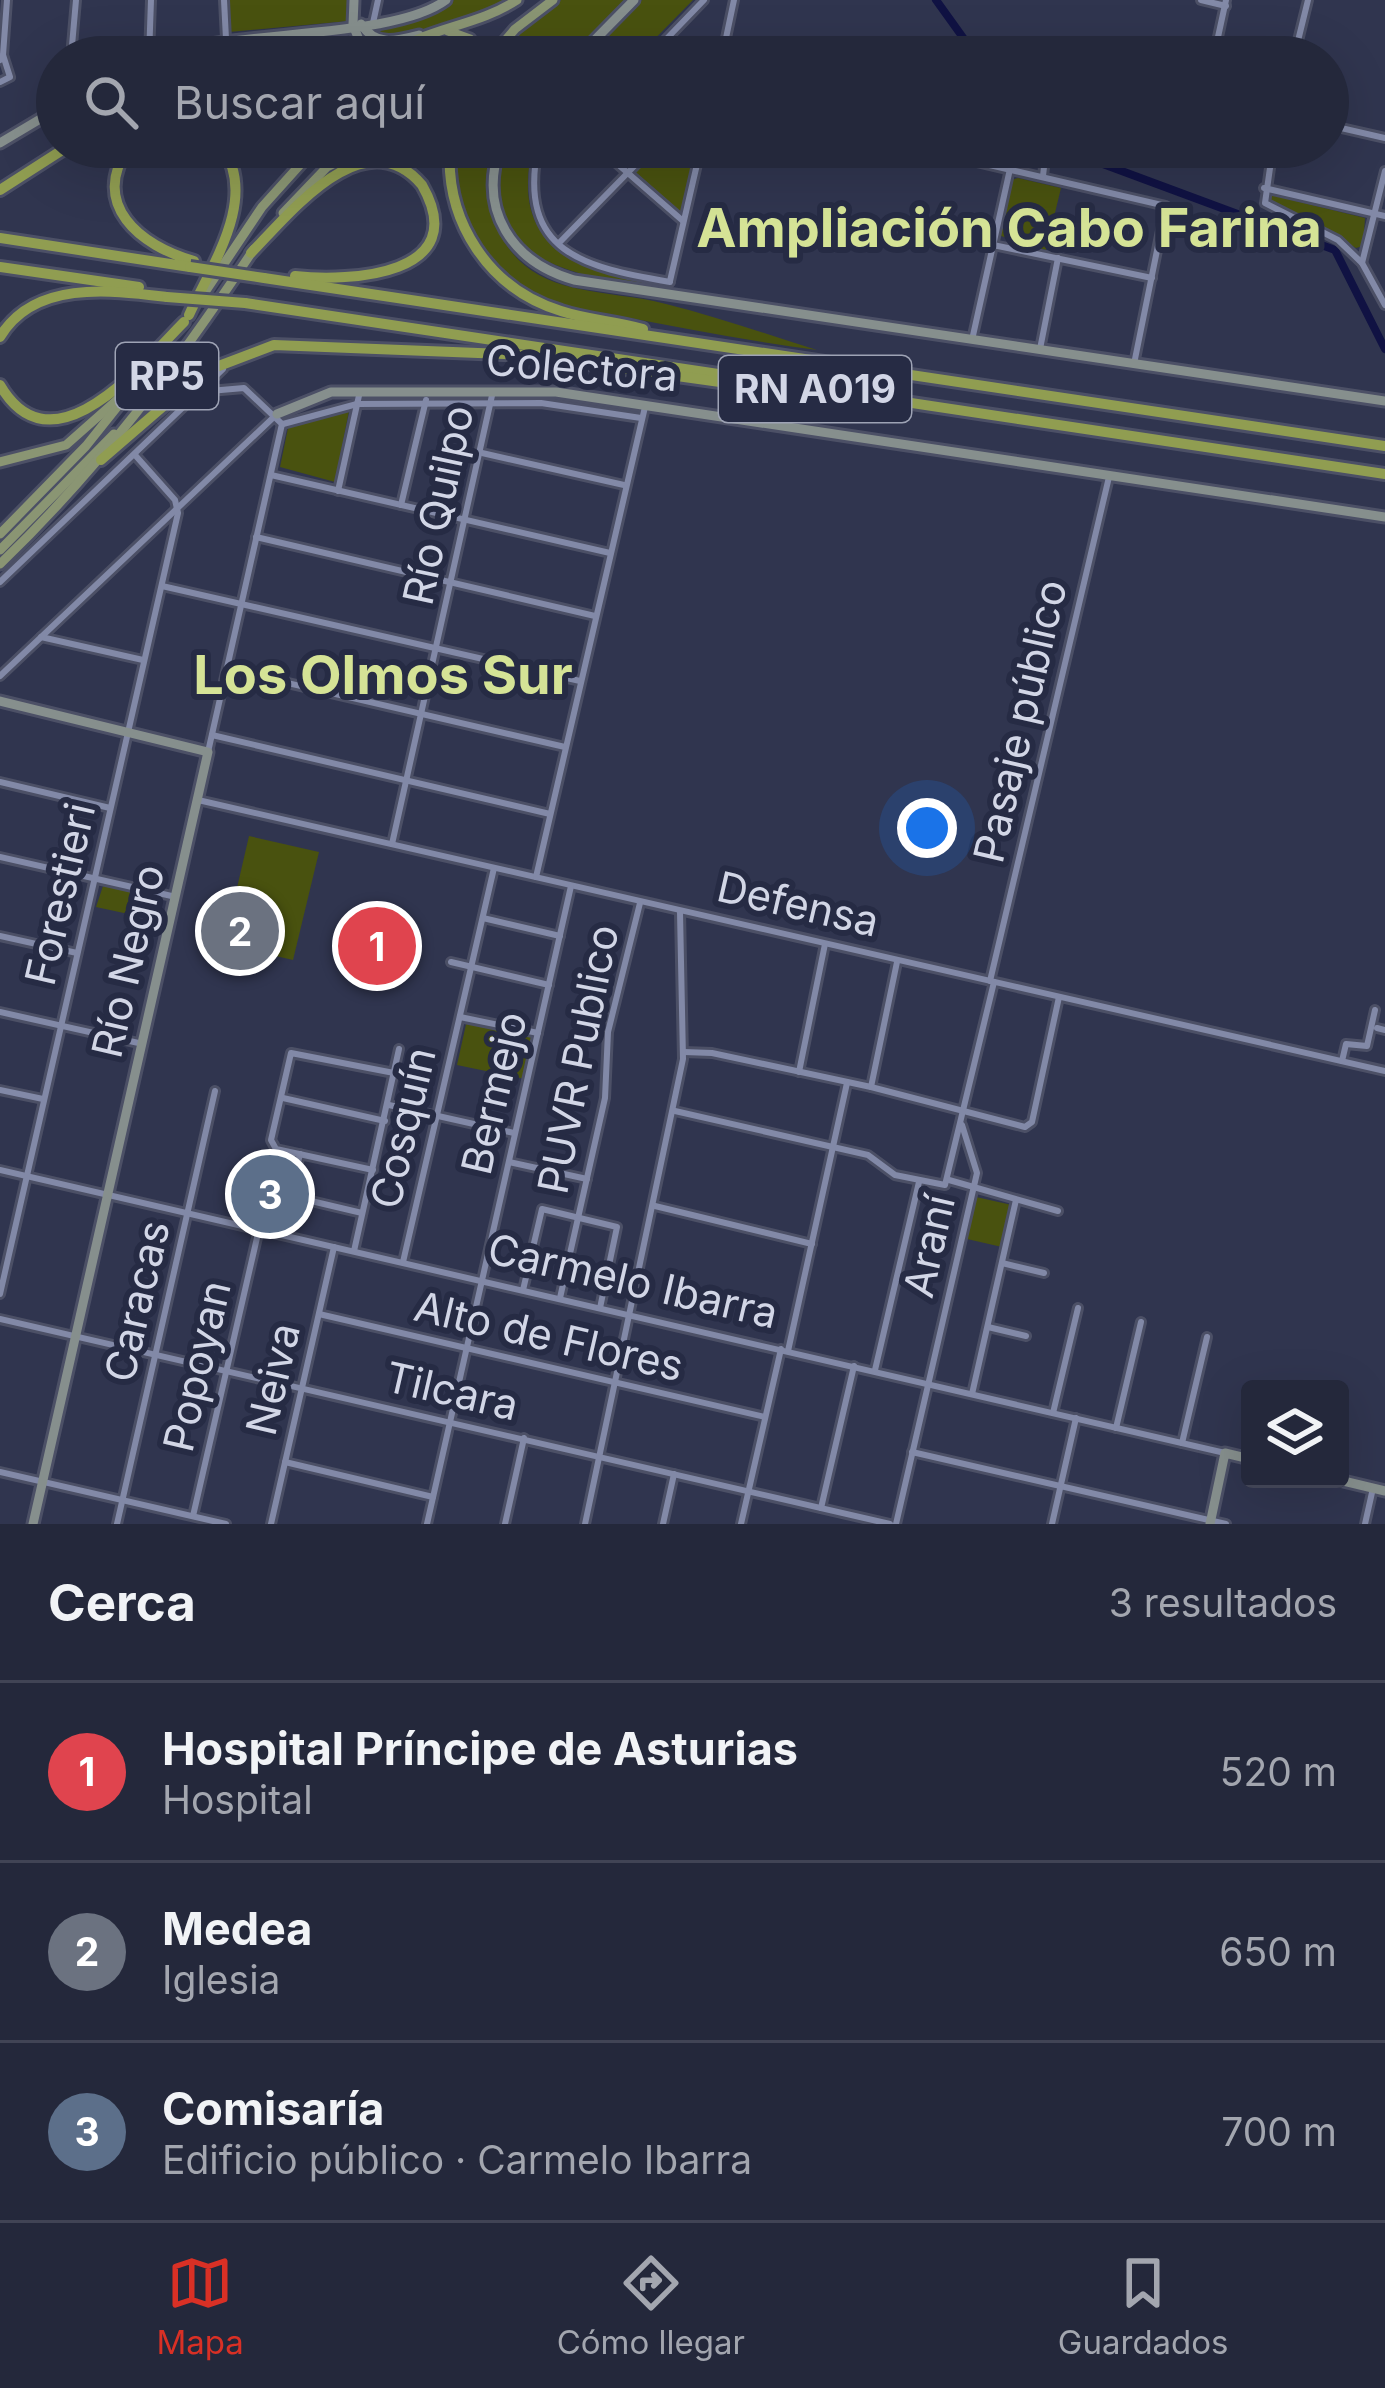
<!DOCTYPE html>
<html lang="es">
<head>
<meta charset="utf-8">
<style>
	body { margin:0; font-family:Inter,sans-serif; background:#2c3042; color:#f1f3f6 }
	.controls { position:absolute; right:36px; bottom:36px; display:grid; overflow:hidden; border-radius:12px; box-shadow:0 12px 48px #0002 }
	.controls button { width:108px; height:108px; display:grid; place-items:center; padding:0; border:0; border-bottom:3px solid #414455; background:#24283b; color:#f1f3f6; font:60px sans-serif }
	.you { position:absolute; left:927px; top:828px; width:42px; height:42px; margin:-30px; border:9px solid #fff; border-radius:50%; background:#1a73e8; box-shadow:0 0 0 18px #1a73e833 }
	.badge { display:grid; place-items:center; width:78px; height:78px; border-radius:50%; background:#d93025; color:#fff; font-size:39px; font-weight:700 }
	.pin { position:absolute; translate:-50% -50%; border:6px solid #fff; box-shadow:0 3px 12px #0006 }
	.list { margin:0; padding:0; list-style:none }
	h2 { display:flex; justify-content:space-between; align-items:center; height:156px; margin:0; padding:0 48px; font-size:51px }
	h2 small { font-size:39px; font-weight:400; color:#a3a6af }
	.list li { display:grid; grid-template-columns:78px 1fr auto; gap:36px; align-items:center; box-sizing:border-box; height:180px; padding:0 48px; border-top:3px solid #414455 }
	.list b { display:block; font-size:45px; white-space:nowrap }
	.list p { margin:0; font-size:39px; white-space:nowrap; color:#a3a6af }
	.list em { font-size:39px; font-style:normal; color:#a3a6af }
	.icon { flex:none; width:66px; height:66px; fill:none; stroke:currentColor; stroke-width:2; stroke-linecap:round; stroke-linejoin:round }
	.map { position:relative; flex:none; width:1385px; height:1524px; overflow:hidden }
	.search { position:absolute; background:#24283b; box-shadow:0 12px 48px #0002; left:36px; right:36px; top:36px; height:132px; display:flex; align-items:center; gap:30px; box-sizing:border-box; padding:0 42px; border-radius:66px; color:#a3a6af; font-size:45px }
	.sheet { height:696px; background:#24283b }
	nav { display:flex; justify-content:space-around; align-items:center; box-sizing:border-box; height:168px; border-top:3px solid #414455; background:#24283b; font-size:33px; color:#a3a6af }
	nav a { display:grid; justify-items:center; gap:6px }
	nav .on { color:#d93025 }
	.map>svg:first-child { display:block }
	.green { fill:#49520f }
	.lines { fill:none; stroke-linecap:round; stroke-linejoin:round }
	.canal { stroke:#101243; stroke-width:8 }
	.street-casing { stroke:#4c5066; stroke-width:12 }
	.secondary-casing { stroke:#4c5066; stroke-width:15 }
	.primary-casing { stroke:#4c5066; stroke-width:15 }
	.highway-casing { stroke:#4c5066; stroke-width:16 }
	.street { stroke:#8289a7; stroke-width:6 }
	.secondary { stroke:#868f8d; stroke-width:9 }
	.primary { stroke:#8a9573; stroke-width:9 }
	.highway { stroke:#909d51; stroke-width:10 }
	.highway-bridge-casing { stroke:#4c5066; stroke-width:16; stroke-linecap:butt }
	.highway-bridge { stroke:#909d51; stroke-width:10 }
	.labels { text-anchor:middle; stroke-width:12; stroke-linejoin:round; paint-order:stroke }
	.shield { fill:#262b44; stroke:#9ea3b5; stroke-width:3 }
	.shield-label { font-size:39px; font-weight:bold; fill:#d2d6e6 }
	.street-label { font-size:42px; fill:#d2d6e6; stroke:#262b44 }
	.district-label { font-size:54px; font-weight:bold; fill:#d5e396; stroke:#262b44 }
</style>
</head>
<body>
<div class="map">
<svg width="1385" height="1524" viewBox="0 0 1385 1524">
	<rect width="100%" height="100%" fill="#30354f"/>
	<g class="green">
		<polygon points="229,0 352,0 349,21 229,32"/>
		<path d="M454 0H507C485 15 394 45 374 32L379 26 419 20Z"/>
		<polygon points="561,0 631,0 575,57 502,57 523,30"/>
		<polygon points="642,0 693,0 637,57 584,57"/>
		<polygon points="448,38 463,44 471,57 399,57"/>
		<path d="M454 147H495C479 213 502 273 575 288 605 295 636 296 666 304 717 317 767 334 817 350 749 341 682 328 615 315 589 310 557 308 534 295 481 263 451 208 454 147Z"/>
		<path d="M508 147H533C508 250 580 269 661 283L660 290C581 276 462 261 508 147Z"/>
		<polygon points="658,147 697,147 681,212 674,213 633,173"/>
		<polygon points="1018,178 1061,188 1046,250 998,235 1011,180"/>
		<polygon points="1271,195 1365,218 1363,246 1356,248 1270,200"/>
		<polygon points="349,411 335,482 280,467 288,428"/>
		<polygon points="249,836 319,852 293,960 224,944"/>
		<polygon points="103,886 138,892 133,915 96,907"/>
		<polygon points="467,1020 535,1035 525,1079 457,1065"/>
		<polygon points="976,1197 1012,1205 1002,1247 967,1239"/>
	</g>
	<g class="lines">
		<g class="canal">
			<polyline points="936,0 977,57"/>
			<polyline points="1057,147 1335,250 1385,349"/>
		</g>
		<defs>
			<g id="street">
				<polyline points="224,0 226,39"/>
				<polyline points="1201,0 1226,6"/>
				<polyline points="373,23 378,0"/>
				<polyline points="1218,37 1226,0"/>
				<polyline points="724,49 757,57"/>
				<polyline points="3,55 7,0"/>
				<polyline points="71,57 76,0"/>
				<polyline points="149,57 151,0"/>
				<polyline points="649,57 704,0"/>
				<polyline points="722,57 734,0"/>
				<polyline points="870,57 873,43"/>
				<polyline points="1294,57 1308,0"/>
				<polyline points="0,60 3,55 10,77 0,82"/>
				<polyline points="1328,125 1385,138"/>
				<path d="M538 147C517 254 585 267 670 282"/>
				<polyline points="598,147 683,221"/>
				<polyline points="912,147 1166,206 1134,364"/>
				<polyline points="1033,147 1045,158 1043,176"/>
				<polyline points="1273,147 1265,203 1338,240 1362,263 1385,305"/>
				<polyline points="1264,188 1385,216"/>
				<polyline points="559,243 653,147"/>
				<polyline points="993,245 1152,278"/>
				<polyline points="1362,263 1385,171"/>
				<polyline points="670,281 701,147"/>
				<polyline points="972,340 1010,169"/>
				<polyline points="1040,349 1058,258"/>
				<polyline points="198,392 244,388 282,424 208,752"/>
				<polyline points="283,424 357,404 541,403 641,418"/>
				<polyline points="482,453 624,485"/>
				<polyline points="271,475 610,553"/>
				<polyline points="338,491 360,391"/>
				<polyline points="401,505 426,400"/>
				<polyline points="256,537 595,616"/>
				<polyline points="0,582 223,369"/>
				<polyline points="162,586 580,681"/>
				<polyline points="41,637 143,660"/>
				<polyline points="227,669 565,747"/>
				<polyline points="0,676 277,414"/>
				<polyline points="212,735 550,814"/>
				<polyline points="0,782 110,808"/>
				<polyline points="198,800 1385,1071"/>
				<polyline points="392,844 493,391"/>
				<polyline points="0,857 176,897"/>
				<polyline points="536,877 645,407"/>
				<polyline points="483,918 560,936"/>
				<polyline points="0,936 77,953"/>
				<polyline points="451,962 549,985"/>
				<polyline points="990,981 1109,477"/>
				<polyline points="0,1012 143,1044"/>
				<polyline points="460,1017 538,1033"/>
				<polyline points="1377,1028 1385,1030"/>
				<polyline points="684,1052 712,1053 871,1087 1025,1127 1032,1122 1059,997"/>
				<polyline points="1342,1061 1346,1044 1367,1046 1375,1010"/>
				<polyline points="799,1072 825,944"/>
				<polyline points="871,1087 897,962"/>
				<polyline points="0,1090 43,1099"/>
				<polyline points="283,1098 385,1121"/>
				<polyline points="389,1105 514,1133"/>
				<polyline points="675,1111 868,1155 895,1175 945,1185 994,982"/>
				<polyline points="509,1162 587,1179"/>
				<polyline points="0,1170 1225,1453"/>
				<polyline points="373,1170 276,1149 271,1140 291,1053 394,1073"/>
				<polyline points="949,1180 1058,1211"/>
				<polyline points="290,1196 362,1213"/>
				<polyline points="655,1206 812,1244"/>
				<polyline points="281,1234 300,1154"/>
				<polyline points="354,1251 399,1049"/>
				<polyline points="403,1262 494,868"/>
				<polyline points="1002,1263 1044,1273"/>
				<polyline points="523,1290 542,1209 617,1227 600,1308"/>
				<polyline points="0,1294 178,513 175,500 135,455"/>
				<polyline points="560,1298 605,1098 608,1032 640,903"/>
				<polyline points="319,1314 765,1417"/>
				<polyline points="0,1319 890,1524"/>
				<polyline points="988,1327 1026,1336"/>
				<polyline points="788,1351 847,1083"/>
				<polyline points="875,1370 919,1182"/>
				<polyline points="972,1394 1016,1200"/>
				<polyline points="1053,1413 1078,1308"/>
				<polyline points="1116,1428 1141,1322"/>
				<polyline points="1182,1443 1207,1337"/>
				<polyline points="912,1452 1226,1524"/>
				<polyline points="285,1462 433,1497"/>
				<polyline points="0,1472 226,1524"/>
				<polyline points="821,1508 854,1366"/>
				<polyline points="193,1516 259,1229"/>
				<polyline points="117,1524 215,1091"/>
				<polyline points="271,1524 334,1247"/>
				<polyline points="427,1524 571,886"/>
				<polyline points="505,1524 524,1438"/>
				<polyline points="585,1524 683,1059 680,912"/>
				<polyline points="663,1524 674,1474"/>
				<polyline points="741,1524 781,1349"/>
				<polyline points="896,1524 977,1173 962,1125"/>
				<polyline points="1052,1524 1076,1418"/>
				<polyline points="1365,1524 1373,1488"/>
			</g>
			<g id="secondary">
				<polyline points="354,0 353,25 366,57"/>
				<path d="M361 24C376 47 396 41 419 35"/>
				<path d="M154 57C231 29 393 40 446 0"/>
				<polyline points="578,57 634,0"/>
				<polyline points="0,143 57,109"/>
				<path d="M500 147C478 211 512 262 574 280L1385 401"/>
				<polyline points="277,414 331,392 556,392 1385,517"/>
				<polyline points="0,701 208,752 33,1524"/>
				<polyline points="1335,1479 1385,1491"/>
				<polyline points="1210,1524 1225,1453 1250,1459"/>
			</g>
			<g id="primary">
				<polyline points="448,31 470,39 479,57"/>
				<path d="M385 57C426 27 476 27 517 0"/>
				<polyline points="491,57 515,29 553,0"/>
				<polyline points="283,213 327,167 367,147"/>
				<polyline points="203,295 262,207 316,147"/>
				<polyline points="0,462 66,445 118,399"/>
				<polyline points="0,534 86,446 165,347"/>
				<polyline points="0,550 114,434"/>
				<path d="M0 564C99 469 178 363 254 249"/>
			</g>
			<g id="highway">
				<path d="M129 147C89 204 140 246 194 261"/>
				<path d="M450 147C445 222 489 289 561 311 588 320 616 321 643 329"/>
				<polyline points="0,190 67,147"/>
				<polyline points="0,238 190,267"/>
				<path d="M251 253C291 212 365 118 422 185 474 276 349 282 295 276"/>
				<polyline points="0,267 139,287"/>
				<polyline points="264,278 1385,446"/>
				<polyline points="245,303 1385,474"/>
				<path d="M189 315C211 266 259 198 222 147"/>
				<path d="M0 337C34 280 110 290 167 297"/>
				<path d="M0 385C53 476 144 362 184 322"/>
				<polyline points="101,460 203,372 274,345 527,355 806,394"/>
			</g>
		</defs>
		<use href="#street" class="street-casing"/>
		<use href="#secondary" class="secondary-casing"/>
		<use href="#primary" class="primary-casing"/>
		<use href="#highway" class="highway-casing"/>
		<use href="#street" class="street"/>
		<use href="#secondary" class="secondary"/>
		<use href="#primary" class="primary"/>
		<use href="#highway" class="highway"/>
		<defs>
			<g id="highway-bridge">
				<polyline points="190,267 264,278"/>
				<polyline points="167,297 245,303"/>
			</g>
		</defs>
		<use href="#highway-bridge" class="highway-bridge-casing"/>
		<use href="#highway-bridge" class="highway-bridge"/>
	</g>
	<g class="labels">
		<g class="shield">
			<rect x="116" y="343" width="102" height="66" rx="9"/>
			<rect x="719" y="356" width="192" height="66" rx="9"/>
		</g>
		<g class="shield-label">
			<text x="167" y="390">RP5</text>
			<text x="815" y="403">RN A019</text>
		</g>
		<g class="street-label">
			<text transform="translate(582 368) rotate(5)" y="15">Colectora</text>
			<text transform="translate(438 505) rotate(-78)" y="15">Río Quilpo</text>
			<text transform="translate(1020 721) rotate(-77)" y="15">Pasaje público</text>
			<text transform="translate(60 894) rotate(-77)" y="15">Forestieri</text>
			<text transform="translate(798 904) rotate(13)" y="15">Defensa</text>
			<text transform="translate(128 961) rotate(-77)" y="15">Río Negro</text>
			<text transform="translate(578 1059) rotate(-79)" y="15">PUVR Publico</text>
			<text transform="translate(494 1093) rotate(-77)" y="15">Bermejo</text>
			<text transform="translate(403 1128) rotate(-77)" y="15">Cosquín</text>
			<text transform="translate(929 1246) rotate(-77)" y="15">Araní</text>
			<text transform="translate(633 1281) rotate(13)" y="15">Carmelo Ibarra</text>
			<text transform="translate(137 1301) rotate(-77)" y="15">Caracas</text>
			<text transform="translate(549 1336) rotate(13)" y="15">Alto de Flores</text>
			<text transform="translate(197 1366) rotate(-77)" y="15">Popoyan</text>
			<text transform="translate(273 1379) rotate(-77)" y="15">Neiva</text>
			<text transform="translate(452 1391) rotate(13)" y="15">Tilcara</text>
		</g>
		<g class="district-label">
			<text x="1009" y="247">Ampliación Cabo Farina</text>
			<text x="383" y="694">Los Olmos Sur</text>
		</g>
	</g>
</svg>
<div class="controls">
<button><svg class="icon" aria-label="layers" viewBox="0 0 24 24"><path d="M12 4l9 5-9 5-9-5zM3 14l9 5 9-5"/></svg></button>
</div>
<div class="you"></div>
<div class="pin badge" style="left:377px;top:946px;background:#e0444e">1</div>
<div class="pin badge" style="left:240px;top:931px;background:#6b7280">2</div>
<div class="pin badge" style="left:270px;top:1194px;background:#5c6f8a">3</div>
<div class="search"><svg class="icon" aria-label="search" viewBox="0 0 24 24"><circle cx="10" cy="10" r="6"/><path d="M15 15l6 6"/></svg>Buscar aquí</div>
</div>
<section class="sheet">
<h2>Cerca<small>3 resultados</small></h2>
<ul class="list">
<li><span class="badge" style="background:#e0444e">1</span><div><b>Hospital Príncipe de Asturias</b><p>Hospital</p></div><em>520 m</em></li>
<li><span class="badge" style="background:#6b7280">2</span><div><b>Medea</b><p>Iglesia</p></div><em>650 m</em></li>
<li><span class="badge" style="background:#5c6f8a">3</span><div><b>Comisaría</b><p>Edificio público · Carmelo Ibarra</p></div><em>700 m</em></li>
</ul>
</section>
<nav>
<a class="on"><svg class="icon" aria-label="map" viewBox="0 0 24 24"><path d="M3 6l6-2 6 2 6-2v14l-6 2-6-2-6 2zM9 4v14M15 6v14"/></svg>Mapa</a>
<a><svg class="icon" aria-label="directions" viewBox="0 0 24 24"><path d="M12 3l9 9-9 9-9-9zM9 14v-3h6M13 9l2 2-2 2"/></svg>Cómo llegar</a>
<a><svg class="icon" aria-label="saved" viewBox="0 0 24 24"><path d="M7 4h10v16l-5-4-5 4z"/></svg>Guardados</a>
</nav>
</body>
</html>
